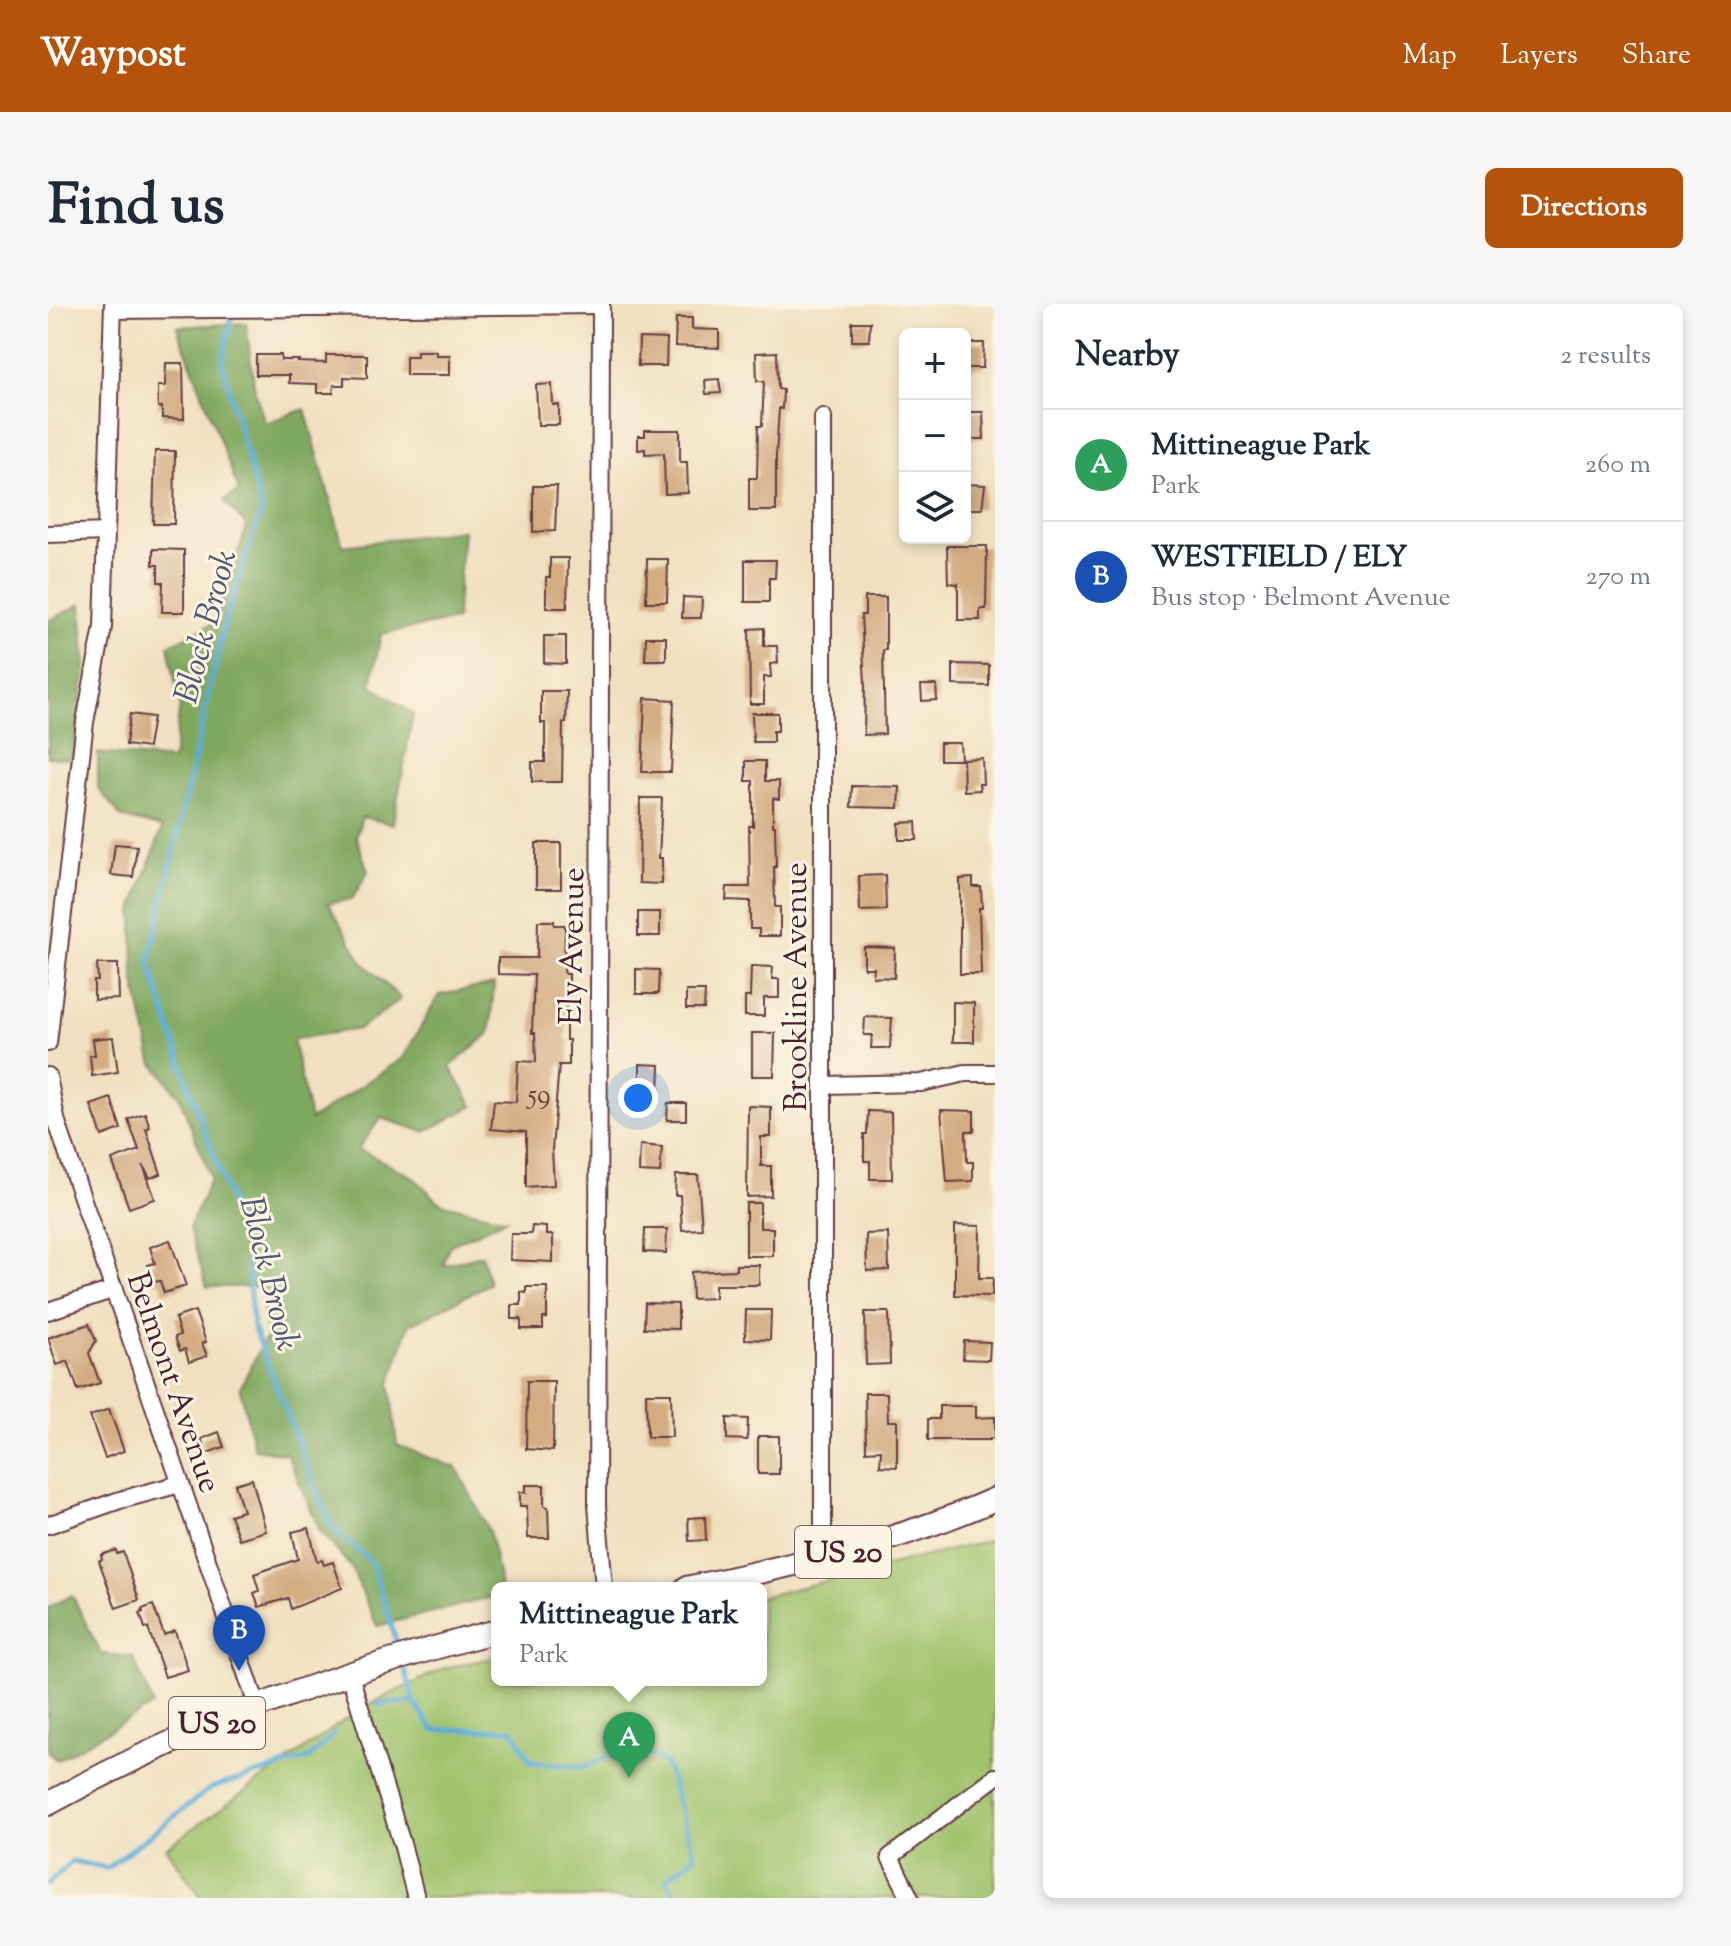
<!DOCTYPE html>
<html lang="en">
<head>
<meta charset="utf-8">
<style>
	body { margin:0; font-family:"Sorts Mill Goudy",serif; background:#f6f6f7; color:#1f2937 }
	.controls { position:absolute; right:24px; top:24px; display:grid; overflow:hidden; border-radius:12px; box-shadow:0 4px 12px #0003 }
	.controls button { width:72px; height:72px; display:grid; place-items:center; padding:0; border:0; border-bottom:2px solid #e0e1e3; background:#fff; color:#1f2937; font:40px sans-serif }
	.you { position:absolute; left:590px; top:794px; width:28px; height:28px; margin:-20px; border:6px solid #fff; border-radius:50%; background:#1a73e8; box-shadow:0 0 0 12px #1a73e833 }
	.badge { display:grid; place-items:center; width:52px; height:52px; border-radius:50%; background:#b45309; color:#fff; font-size:26px; font-weight:700 }
	.pin { position:absolute; translate:-50% -66px; filter:drop-shadow(0 2px 4px #0008) }
	.pin::after { content:''; position:absolute; top:42px; width:28px; height:24px; background:inherit; clip-path:polygon(0 0,100% 0,50% 100%) }
	.popup { position:absolute; left:443px; top:1278px; width:276px; height:104px; box-sizing:border-box; display:grid; place-content:center; border-radius:12px; background:#fff; filter:drop-shadow(0 2px 6px #0005); font-size:26px; white-space:nowrap; color:#747a83 }
	.popup b { font-size:30px; color:#1f2937 }
	.popup::after { content:''; position:absolute; left:50%; top:100%; margin-left:-16px; border:16px solid transparent; border-top-color:#fff }
	.list { margin:0; padding:0; list-style:none }
	h2 { display:flex; justify-content:space-between; align-items:center; height:104px; margin:0; padding:0 32px; font-size:34px }
	h2 small { font-size:26px; font-weight:400; color:#747a83 }
	.list li { display:grid; grid-template-columns:52px 1fr auto; gap:24px; align-items:center; box-sizing:border-box; height:112px; padding:0 32px; border-top:2px solid #e0e1e3 }
	.list b { display:block; font-size:30px; white-space:nowrap }
	.list p { margin:0; font-size:26px; white-space:nowrap; color:#747a83 }
	.list em { font-size:26px; font-style:normal; color:#747a83 }
	.icon { flex:none; width:44px; height:44px; fill:none; stroke:currentColor; stroke-width:2; stroke-linecap:round; stroke-linejoin:round }
	.map { position:relative; flex:none; width:947px; height:1594px; overflow:hidden; border-radius:12px }
	header { display:flex; align-items:center; gap:48px; box-sizing:border-box; height:112px; padding:0 40px; background:#b45309; color:#fff }
	header strong { font-size:38px }
	nav { display:flex; gap:44px; margin-inline-start:auto; font-size:28px }
	.intro { display:flex; align-items:center; justify-content:space-between; box-sizing:border-box; height:192px; padding:0 48px }
	h1 { margin:0; font-size:56px }
	.button { padding:20px 36px; border-radius:12px; background:#b45309; color:#fff; font-size:28px; font-weight:700 }
	main { display:flex; gap:48px; padding:0 48px }
	aside { flex:1; background:#fff; border-radius:12px; box-shadow:0 4px 12px #0003 }
	.map>svg:first-child { display:block }
	.green { fill:#a0c36d; stroke:#75714c; stroke-width:2 }
	.forest { fill:#80a960; stroke:#656446; stroke-width:2 }
	.lines { fill:none; stroke-linecap:round; stroke-linejoin:round }
	.stream { stroke:#59acd5; stroke-width:5 }
	.building { fill:#d3ac82 }
	.minor-casing { stroke:#633c41; stroke-width:20 }
	.major-casing { stroke:#633c41; stroke-width:26 }
	.minor { stroke:#fff; stroke-width:16 }
	.major { stroke:#fff; stroke-width:22 }
	.labels { text-anchor:middle; stroke-width:6; stroke-linejoin:round; paint-order:stroke }
	.number-label { font-size:28px; fill:#6c4241 }
	.shield { fill:#fcf5e5; stroke:#7f5f63; stroke-width:2 }
	.shield-label { font-size:30px; font-weight:bold; fill:#4a1f2b }
	.street-label { font-size:32px; fill:#4a1f2b; stroke:#fcf5e5 }
	.water-label { font-size:34px; font-style:italic; fill:#50576f; stroke:#fcf5e5 }
</style>
</head>
<body>
<header>
<strong>Waypost</strong>
<nav><a>Map</a><a>Layers</a><a>Share</a></nav>
</header>
<div class="intro"><h1>Find us</h1><a class="button">Directions</a></div>
<main>
<div class="map">
<svg width="947" height="1594" viewBox="0 0 947 1594">
	<rect width="100%" height="100%" fill="#fcf5e5"/>
	<filter id="ink" filterUnits="userSpaceOnUse"><feTurbulence type="fractalNoise" baseFrequency=".0125" numOctaves="2"/><feDisplacementMap in="SourceGraphic" scale="16" xChannelSelector="R" yChannelSelector="G"/><feConvolveMatrix kernelMatrix="1 2 1 2 8 2 1 2 1" color-interpolation-filters="sRGB"/></filter>
	<filter id="wash" filterUnits="userSpaceOnUse"><feTurbulence type="fractalNoise" baseFrequency=".006" numOctaves="4" result="noise"/><feDisplacementMap in="SourceGraphic" scale="32" xChannelSelector="R" yChannelSelector="G"/><feGaussianBlur stdDeviation="1.8" result="paint"/><feColorMatrix in="noise" values="0 0 0 0 0 0 0 0 0 0 0 0 0 0 0 0 0 1.4 0 .05"/><feComposite in="paint" operator="in"/></filter>
	<g filter="url(#wash)">
		<rect width="100%" height="100%" fill="#f0e0bf"/>
		<polygon class="green" points="947,1235 947,1594 154,1594 118,1544 312,1405 396,1364 449,1353 449,1376 713,1376 713,1293"/>
		<g class="forest">
			<polygon points="198,19 207,88 217,119 257,105 295,242 415,226 408,316 333,330 323,381 365,410 345,520 314,513 308,532 320,568 304,595 280,599 315,659 353,695 311,725 245,735 262,816 355,754 391,691 446,680 442,729 402,763 425,802 377,828 333,814 310,845 364,872 392,899 458,915 401,942 395,961 434,951 441,980 361,1021 342,1080 349,1141 409,1164 441,1227 453,1284 449,1284 449,1292 329,1322 303,1263 272,1227 239,1150 206,1145 192,1084 219,1031 213,983 159,983 141,924 163,874 131,793 104,757 86,673 85,606 114,524 73,513 50,484 50,449 125,456 132,401 120,341 166,319 199,222 176,197 191,187 129,23"/>
			<polygon points="33,300 38,364 24,455 0,453 0,317"/>
			<polygon points="24,1291 53,1350 85,1353 105,1401 9,1456 0,1448 0,1304"/>
		</g>
		<g class="lines">
			<g class="stream">
				<polyline points="184,9 174,59 214,207 177,316 101,658 142,786 197,938 205,1023 283,1222 324,1259 352,1349"/>
				<polyline points="355,1358 366,1398 385,1426 464,1425 483,1458 536,1463 585,1441 618,1460 647,1552 618,1575 629,1594"/>
				<polyline points="330,1400 366,1398"/>
				<polyline points="0,1580 24,1557 59,1564 163,1484 261,1454 286,1430"/>
			</g>
		</g>
		<g id="blocks">
			<g class="building">
				<polygon points="628,14 644,14 644,25 671,26 671,44 627,42"/>
				<polygon points="804,18 822,18 821,37 804,37"/>
				<polygon points="591,34 619,35 618,62 590,62"/>
				<polygon points="917,39 936,39 935,64 917,64"/>
				<polygon points="369,47 388,47 388,51 402,51 402,71 358,71 358,52 369,52"/>
				<polygon points="729,48 730,85 735,86 734,105 731,104 728,152 728,207 701,207 701,174 709,174 710,122 714,122 716,77 709,77 708,49"/>
				<polygon points="208,51 233,51 233,56 251,56 250,58 278,59 278,51 319,51 319,74 296,73 296,81 286,81 285,89 269,89 269,80 241,79 241,71 208,71"/>
				<polygon points="118,59 135,59 136,115 114,114 114,103 110,103 110,82 117,82"/>
				<polygon points="671,75 673,89 658,90 657,76"/>
				<polygon points="504,80 505,101 511,101 511,121 490,121 488,81"/>
				<polygon points="917,108 935,108 936,135 917,135"/>
				<polygon points="597,126 632,126 632,158 639,158 640,189 617,190 616,149 597,150 597,145 590,146 590,132 597,132"/>
				<polygon points="107,147 127,147 126,220 105,220"/>
				<polygon points="917,180 937,181 934,205 917,205"/>
				<polygon points="485,182 509,182 507,227 485,228"/>
				<polygon points="899,242 939,242 938,305 932,305 932,316 910,316 910,280 900,279"/>
				<polygon points="105,245 136,246 136,308 114,308 115,278 110,278 110,261 105,261"/>
				<polygon points="502,254 520,254 519,304 498,304 498,273 502,273"/>
				<polygon points="599,255 620,255 619,298 598,298"/>
				<polygon points="697,256 728,256 727,274 721,274 721,298 697,298"/>
				<polygon points="635,293 654,294 653,314 634,314"/>
				<polygon points="817,293 838,293 838,346 835,346 837,430 816,431 817,379 813,311 817,311"/>
				<polygon points="716,324 716,342 729,342 730,359 722,360 723,373 716,373 716,400 702,400 701,325"/>
				<polygon points="496,332 518,332 518,360 496,359"/>
				<polygon points="598,333 618,333 618,356 597,356"/>
				<polygon points="905,360 941,361 941,382 905,381"/>
				<polygon points="873,381 888,381 889,396 874,397"/>
				<polygon points="493,387 519,387 518,419 515,419 514,478 484,478 484,458 497,458 497,419 493,419"/>
				<polygon points="597,394 626,396 623,468 594,468"/>
				<polygon points="704,409 730,409 730,427 725,427 725,438 705,438"/>
				<polygon points="82,410 105,413 100,444 78,441"/>
				<polygon points="892,439 912,439 913,456 892,456"/>
				<polygon points="934,454 935,480 931,480 932,486 916,487 915,455"/>
				<polygon points="698,457 717,457 717,477 731,477 731,495 725,494 725,522 727,522 728,563 726,563 727,603 732,603 732,632 711,632 711,625 702,625 702,597 678,596 679,583 702,583 701,522 705,522 705,477 698,477"/>
				<polygon points="804,482 852,483 851,504 803,503"/>
				<polygon points="592,494 614,494 611,554 614,554 614,580 591,579"/>
				<polygon points="868,518 869,536 851,536 851,519"/>
				<rect x="488" y="539" width="25" height="46"/>
				<polygon points="67,540 89,542 85,573 63,571"/>
				<polygon points="837,571 838,606 812,607 811,572"/>
				<polygon points="925,574 925,583 933,583 934,604 931,604 933,670 912,670 912,575"/>
				<rect x="590" y="608" width="22" height="24"/>
				<polygon points="490,617 506,617 506,621 517,621 516,666 517,670 521,670 521,685 518,685 518,736 521,736 521,761 511,761 504,846 506,881 478,883 478,828 443,825 446,797 468,798 470,757 488,758 487,729 484,729 486,671 450,670 450,654 489,654"/>
				<polygon points="816,643 847,644 846,674 825,673 826,664 816,664"/>
				<polygon points="49,660 70,660 71,695 46,696 46,677 50,677"/>
				<polygon points="703,662 725,663 724,675 731,675 731,694 716,694 716,712 697,712 697,693 702,693"/>
				<polygon points="588,665 611,666 610,690 588,690"/>
				<polygon points="638,687 657,687 656,705 638,705"/>
				<polygon points="905,698 926,699 926,738 905,738"/>
				<polygon points="817,713 844,714 842,744 823,744 824,731 816,731"/>
				<polygon points="704,729 727,729 726,772 704,772"/>
				<polygon points="65,733 70,768 44,772 42,751 47,751 45,735"/>
				<polygon points="592,760 612,761 611,787 592,787"/>
				<polygon points="63,794 73,825 54,832 43,801"/>
				<polygon points="620,799 638,799 638,816 619,816"/>
				<polygon points="700,802 723,803 723,833 713,833 713,862 723,862 723,892 699,893"/>
				<polygon points="893,806 926,807 926,827 918,827 919,858 925,858 925,877 899,878"/>
				<polygon points="820,807 843,808 844,875 822,875 822,857 816,857 816,830 819,830"/>
				<polygon points="97,809 102,823 98,825 113,870 102,874 95,861 107,895 81,904 64,856 91,846 80,815"/>
				<polygon points="592,841 614,843 612,869 591,868"/>
				<polygon points="628,871 650,871 654,925 634,926 632,891 627,891"/>
				<polygon points="698,899 712,899 712,924 725,924 725,952 698,952"/>
				<polygon points="907,921 932,922 931,974 945,974 944,992 907,991"/>
				<polygon points="484,922 498,923 498,931 505,931 505,958 462,956 463,930 483,930"/>
				<polygon points="597,925 619,925 618,949 596,948"/>
				<polygon points="840,929 841,966 819,967 818,930"/>
				<polygon points="122,936 138,982 116,989 112,977 106,978 100,961 107,959 102,943"/>
				<polygon points="688,961 711,961 711,981 667,981 667,994 644,995 643,968 688,966"/>
				<polygon points="478,983 499,983 499,1014 495,1014 495,1025 473,1025 473,1015 464,1015 464,1001 473,1001 473,988 478,989"/>
				<polygon points="597,999 630,1000 630,1025 596,1024"/>
				<polygon points="698,1006 723,1006 722,1036 697,1035"/>
				<polygon points="147,1007 158,1038 154,1039 159,1052 141,1058 137,1045 132,1047 127,1033 132,1031 127,1014"/>
				<polygon points="817,1008 841,1008 842,1060 818,1061"/>
				<polygon points="41,1020 48,1037 41,1049 52,1079 30,1086 20,1057 9,1061 0,1034"/>
				<polygon points="916,1037 942,1038 941,1056 915,1055"/>
				<polygon points="479,1077 506,1077 505,1147 478,1145"/>
				<polygon points="598,1089 623,1089 624,1133 599,1133"/>
				<polygon points="817,1089 839,1089 840,1117 849,1117 849,1163 832,1162 833,1146 818,1147"/>
				<polygon points="891,1102 928,1102 928,1114 947,1113 947,1134 942,1134 942,1136 880,1136 880,1115 891,1115"/>
				<polygon points="61,1105 76,1147 57,1154 42,1112"/>
				<polygon points="679,1114 700,1115 699,1136 679,1135"/>
				<polygon points="171,1128 176,1143 159,1149 153,1135"/>
				<rect x="710" y="1132" width="21" height="38"/>
				<polygon points="204,1175 218,1227 191,1235 182,1211 195,1207 187,1180"/>
				<polygon points="478,1181 496,1181 496,1202 500,1203 501,1234 480,1234 479,1202 472,1202 472,1188 478,1188"/>
				<polygon points="657,1213 658,1236 641,1237 640,1214"/>
				<polygon points="261,1224 269,1258 274,1256 276,1261 285,1258 294,1284 243,1305 240,1294 211,1303 206,1289 211,1287 206,1270 250,1255 244,1228"/>
				<polygon points="68,1246 69,1250 75,1248 91,1296 68,1304 51,1257 54,1255 53,1251"/>
				<polygon points="105,1301 116,1331 127,1327 140,1366 117,1373 100,1324 97,1324 92,1309 95,1308 94,1305"/>
			</g>
		</g>
	</g>
	<g filter="url(#ink)">
		<use href="#blocks" fill-opacity="0" stroke="#633c41" stroke-width="2"/>
		<g class="lines">
			<defs>
				<g id="minor">
					<path d="M553 0C555 400 548 801 549 1201L556 1284"/>
					<polyline points="65,6 553,1"/>
					<polyline points="0,230 58,228 65,0"/>
					<polyline points="0,739 37,418 55,323 58,228"/>
					<polyline points="0,772 8,815 27,873 209,1401"/>
					<polyline points="775,781 873,779 917,769 947,769"/>
					<polyline points="0,1007 67,985"/>
					<polyline points="0,1221 72,1196 132,1180"/>
					<polyline points="775,1253 775,113"/>
					<polyline points="301,1368 355,1543 368,1594"/>
					<polyline points="862,1594 842,1553 947,1473"/>
				</g>
				<g id="major">
					<path d="M638 1284C743 1262 848 1239 947 1195"/>
					<path d="M0 1500C144 1420 290 1368 449 1327"/>
				</g>
			</defs>
			<use href="#minor" class="minor-casing"/>
			<use href="#major" class="major-casing"/>
			<use href="#minor" class="minor"/>
			<use href="#major" class="major"/>
		</g>
	</g>
	<g class="labels">
		<g class="number-label">
			<text x="491" y="799">59</text>
		</g>
		<g class="shield">
			<rect x="747" y="1222" width="96" height="52" rx="6"/>
			<rect x="121" y="1393" width="96" height="52" rx="6"/>
		</g>
		<g class="shield-label">
			<text x="795" y="1258">US 20</text>
			<text x="169" y="1429">US 20</text>
		</g>
		<g class="street-label">
			<text transform="translate(523 642) rotate(-89)" y="11">Ely Avenue</text>
			<text transform="translate(747 683) rotate(-90)" y="11">Brookline Avenue</text>
			<text transform="translate(127 1078) rotate(71)" y="11">Belmont Avenue</text>
		</g>
		<g class="water-label">
			<text transform="translate(156 322) rotate(-75)" y="12">Block Brook</text>
			<text transform="translate(223 969) rotate(76)" y="12">Block Brook</text>
		</g>
	</g>
</svg>
<div class="controls">
<button>+</button>
<button>−</button>
<button><svg class="icon" aria-label="layers" viewBox="0 0 24 24"><path d="M12 4l9 5-9 5-9-5zM3 14l9 5 9-5"/></svg></button>
</div>
<div class="you"></div>
<div class="pin badge" style="left:581px;top:1474px;background:#2e9e5b">A</div>
<div class="popup"><b>Mittineague Park</b>Park</div>
<div class="pin badge" style="left:191px;top:1367px;background:#1a4fb4">B</div>
</div>
<aside>
<h2>Nearby<small>2 results</small></h2>
<ul class="list">
<li><span class="badge" style="background:#2e9e5b">A</span><div><b>Mittineague Park</b><p>Park</p></div><em>260 m</em></li>
<li><span class="badge" style="background:#1a4fb4">B</span><div><b>WESTFIELD / ELY</b><p>Bus stop · Belmont Avenue</p></div><em>270 m</em></li>
</ul>
</aside>
</main>
</body>
</html>
